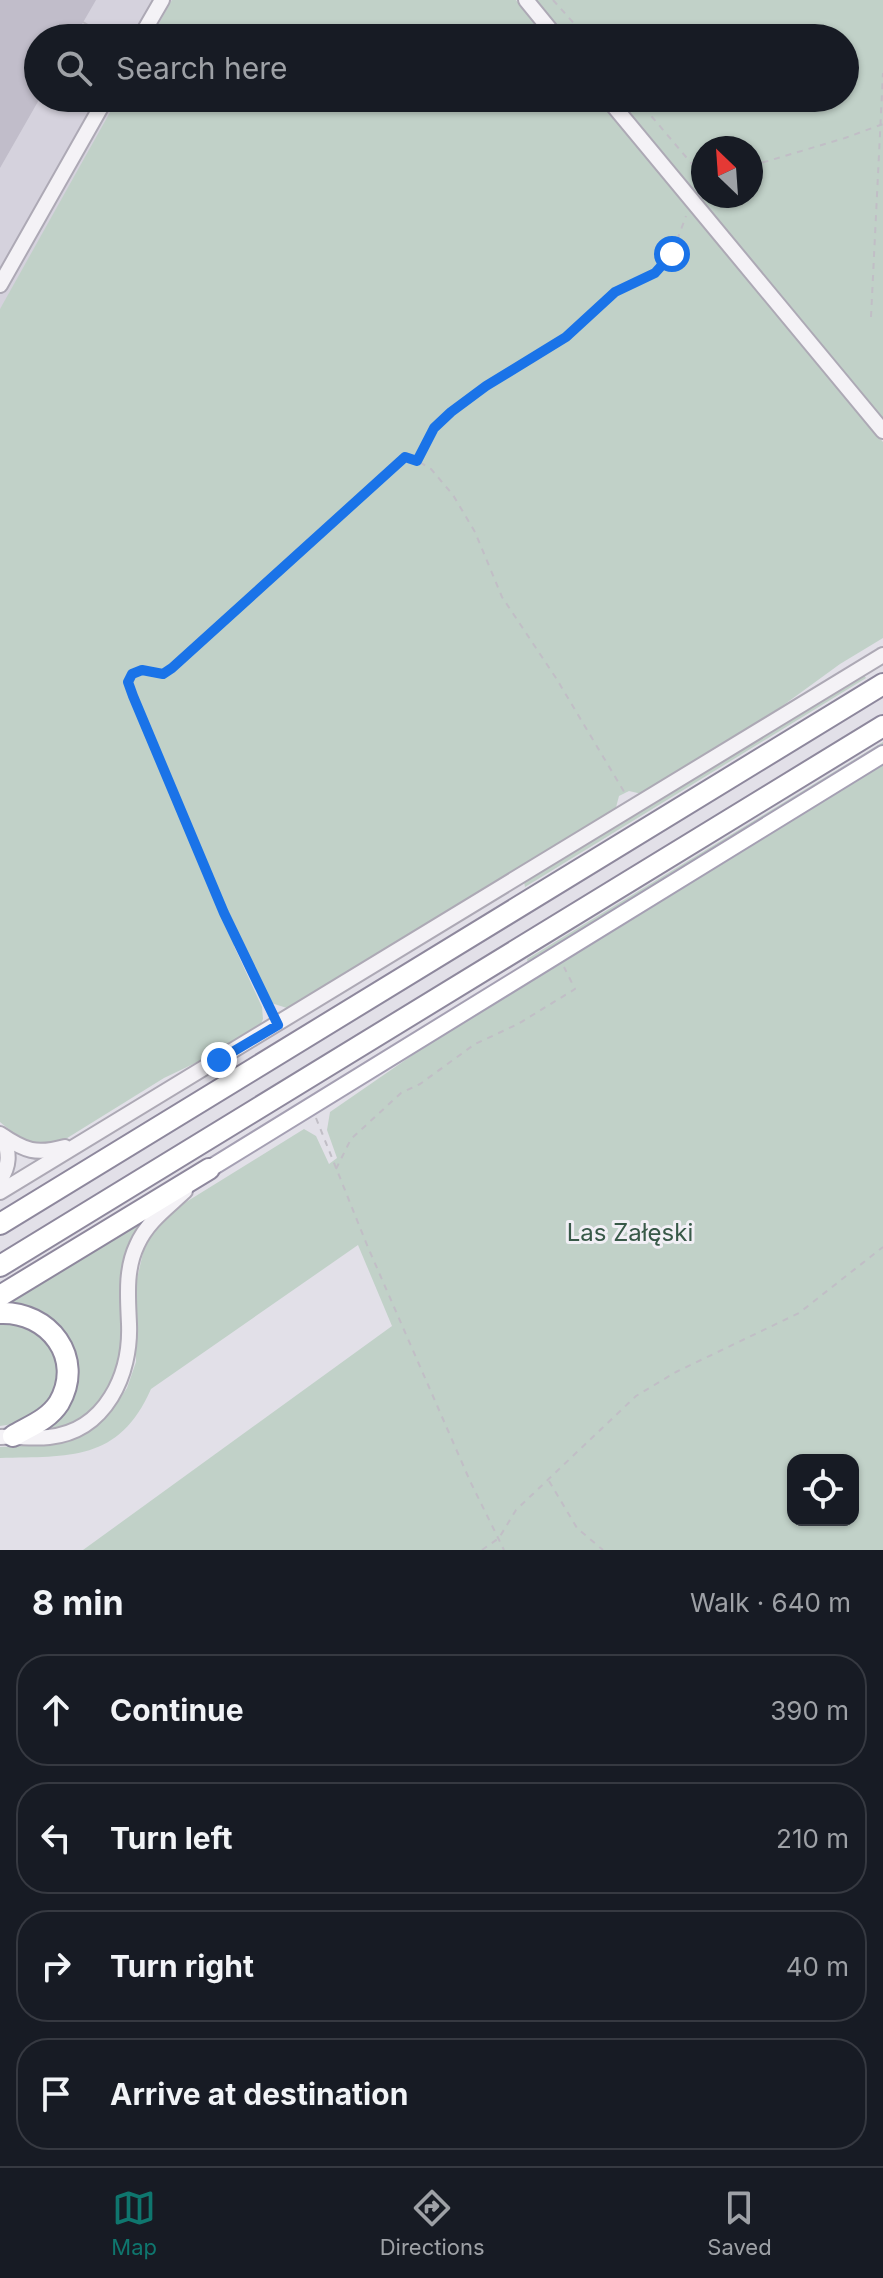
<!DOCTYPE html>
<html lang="en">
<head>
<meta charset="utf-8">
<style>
	body { margin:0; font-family:Inter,sans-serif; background:#20242c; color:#f1f3f6 }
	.controls { position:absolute; right:24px; bottom:24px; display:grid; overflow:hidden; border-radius:16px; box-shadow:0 2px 6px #0004 }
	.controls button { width:72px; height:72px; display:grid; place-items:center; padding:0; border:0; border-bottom:2px solid #363941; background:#171b24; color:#f1f3f6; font:40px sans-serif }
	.compass { position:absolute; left:691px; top:136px; width:72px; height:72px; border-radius:50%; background:#171b24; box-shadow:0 2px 6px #0004; rotate:335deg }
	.stop { position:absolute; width:24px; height:24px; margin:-18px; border:6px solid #1a73e8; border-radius:50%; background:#fff }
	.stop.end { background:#1a73e8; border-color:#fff; box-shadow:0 2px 8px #0008 }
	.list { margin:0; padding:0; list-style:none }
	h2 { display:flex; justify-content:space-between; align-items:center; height:104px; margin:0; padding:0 32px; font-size:34px }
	h2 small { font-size:26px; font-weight:400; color:#9ea1a6 }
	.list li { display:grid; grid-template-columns:52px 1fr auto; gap:24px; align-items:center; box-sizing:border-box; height:112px; margin:0 16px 16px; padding:0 16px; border:2px solid #363941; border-radius:32px }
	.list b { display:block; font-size:30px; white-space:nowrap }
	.list em { font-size:26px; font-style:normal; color:#9ea1a6 }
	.icon { flex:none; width:44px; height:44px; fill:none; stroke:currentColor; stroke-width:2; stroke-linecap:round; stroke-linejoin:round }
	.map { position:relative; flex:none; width:883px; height:1550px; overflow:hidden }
	.search { position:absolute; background:#171b24; box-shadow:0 2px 6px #0004; left:24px; right:24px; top:24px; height:88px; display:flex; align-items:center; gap:20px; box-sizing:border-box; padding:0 28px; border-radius:44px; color:#9ea1a6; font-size:30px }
	.sheet { height:616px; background:#171b24 }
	nav { display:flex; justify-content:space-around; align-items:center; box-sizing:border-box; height:112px; border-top:2px solid #363941; background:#171b24; font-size:22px; color:#9ea1a6 }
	nav a { display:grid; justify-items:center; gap:4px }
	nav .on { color:#0f766e }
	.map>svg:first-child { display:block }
	.built { fill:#d5d2dd }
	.green { fill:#c1d1c8; fill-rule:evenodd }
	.building { fill:#c1bdca }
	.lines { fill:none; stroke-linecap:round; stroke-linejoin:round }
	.minor-casing { stroke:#ada9b5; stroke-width:18 }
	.major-casing { stroke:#a5a0b3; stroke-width:20 }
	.highway-casing { stroke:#8e889d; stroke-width:24 }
	.path { stroke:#c1bec6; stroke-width:2; stroke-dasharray:6 6; stroke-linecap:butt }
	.minor { stroke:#f4f2f6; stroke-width:14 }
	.major { stroke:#fff; stroke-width:16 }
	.highway { stroke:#fff; stroke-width:20 }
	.route { stroke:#1a73e8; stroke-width:10 }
	.labels { text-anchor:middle; stroke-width:6; stroke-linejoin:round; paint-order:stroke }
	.park-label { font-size:24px; fill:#385948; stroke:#f1eff5 }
</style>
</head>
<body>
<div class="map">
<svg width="883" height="1550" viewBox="0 0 883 1550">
	<rect width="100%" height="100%" fill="#e2e0e8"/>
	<polygon class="built" points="0,0 173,0 152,38 38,38 38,98 119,98 0,310"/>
	<g class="green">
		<polygon points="172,0 516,0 548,38 151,38"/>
		<path d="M535 0H883V421L616 98H845V38H566ZM703 148H751V196H703Z"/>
		<path d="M118 98H597L883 442V638L840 664 756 725 642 794 629 791 619 796 615 811 287 1008 271 1003 239 940 234 946 262 1007 263 1019 259 1028 233 1045 164 1078 64 1140C38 1153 20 1139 0 1122V309Z"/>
		<polygon points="864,675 866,678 525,887 524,882"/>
		<polygon points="883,742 883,747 528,964 527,959"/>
		<path d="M883 762V1550H83L392 1326 358 1245 151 1389C119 1462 69 1456 0 1458V1447L47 1445 72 1439 87 1432 111 1412 127 1388 136 1362V1283L143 1253 150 1237 178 1207 304 1129 316 1136 329 1164 337 1158 327 1130 330 1112 443 1034ZM793 1460H853V1520H793Z"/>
		<path d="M138 1224 140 1226C131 1242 123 1260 121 1278 120 1296 125 1315 124 1334 122 1383 98 1421 47 1430L59 1414 56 1325 36 1308 12 1304 11 1302Z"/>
		<polygon points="0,1319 23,1321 54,1348 60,1376 52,1401 26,1422 0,1426"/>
	</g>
	<polygon class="building" points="0,0 96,0 74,38 38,38 40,98 0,168"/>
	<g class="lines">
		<defs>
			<g id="minor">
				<polyline points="526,0 557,38"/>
				<polyline points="140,38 162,0"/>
				<polyline points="607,98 883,431"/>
				<polyline points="0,285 106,98"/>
				<path d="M0 1134C25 1151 36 1155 65 1147"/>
				<path d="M0 1180C10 1165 9 1154 4 1137"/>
				<polyline points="0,1192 883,655"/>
				<path d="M0 1437C16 1436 33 1439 49 1437 106 1431 131 1374 129 1324 128 1298 125 1270 137 1245 147 1222 167 1208 185 1191"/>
			</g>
			<polyline id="major" points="209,1169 883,754"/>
			<g id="highway">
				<polyline points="0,1224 883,684"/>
				<polyline points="0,1266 883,726"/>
				<polyline points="0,1296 209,1169"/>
				<path d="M0 1313C49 1311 85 1358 59 1403 48 1420 30 1426 13 1436"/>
			</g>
		</defs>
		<use href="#minor" class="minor-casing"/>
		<use href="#major" class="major-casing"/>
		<use href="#highway" class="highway-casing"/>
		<g class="path">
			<polyline points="553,0 587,38"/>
			<polyline points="83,22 91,27 85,36 90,38"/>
			<polyline points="636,98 703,177"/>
			<polyline points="751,166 845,138 883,124"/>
			<polyline points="871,317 883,73"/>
			<polyline points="418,460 434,428 451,412 486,386 566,337 615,292 655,273 672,254 686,216"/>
			<polyline points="273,1013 224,913 128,682 132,674 142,670 163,674 172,668 405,457 413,458 431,469 453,495 475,532 502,597 556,678 626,795"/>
			<polyline points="316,1118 367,1245 470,1481 504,1550"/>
			<polyline points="336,1169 351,1139 401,1093 420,1084 475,1044 518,1024 575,989 564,967"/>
			<polyline points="549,1481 577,1528 603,1550"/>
			<polyline points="482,1550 499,1538 516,1510 636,1396 676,1372 799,1313 883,1247"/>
		</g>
		<use href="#minor" class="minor"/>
		<use href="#major" class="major"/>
		<use href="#highway" class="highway"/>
	</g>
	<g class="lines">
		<polyline class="route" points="219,1060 278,1025 224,913 133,696 128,682 132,674 142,670 163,674 172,668 405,457 417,461 434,428 451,412 486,386 566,337 615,292 655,273 672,254"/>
	</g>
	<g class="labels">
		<g class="park-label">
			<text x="630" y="1241">Las Załęski</text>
		</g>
	</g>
</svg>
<div class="controls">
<button><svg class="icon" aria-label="locate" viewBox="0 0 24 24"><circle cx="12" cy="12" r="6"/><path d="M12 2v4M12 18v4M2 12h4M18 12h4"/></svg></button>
</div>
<svg class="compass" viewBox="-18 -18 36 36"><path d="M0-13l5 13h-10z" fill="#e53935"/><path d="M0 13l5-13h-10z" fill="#9ea1a6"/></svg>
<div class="stop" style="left:672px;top:254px"></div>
<div class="stop end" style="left:219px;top:1060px"></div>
<div class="search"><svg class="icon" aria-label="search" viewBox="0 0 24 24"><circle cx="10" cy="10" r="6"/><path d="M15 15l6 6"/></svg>Search here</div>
</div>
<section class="sheet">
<h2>8 min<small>Walk · 640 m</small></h2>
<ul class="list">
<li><svg class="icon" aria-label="ahead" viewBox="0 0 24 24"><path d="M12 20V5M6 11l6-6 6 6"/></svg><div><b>Continue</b></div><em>390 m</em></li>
<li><svg class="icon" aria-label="left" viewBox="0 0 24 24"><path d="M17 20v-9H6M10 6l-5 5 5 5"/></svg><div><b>Turn left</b></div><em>210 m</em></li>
<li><svg class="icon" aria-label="right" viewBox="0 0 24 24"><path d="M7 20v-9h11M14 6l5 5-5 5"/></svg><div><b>Turn right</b></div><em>40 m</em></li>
<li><svg class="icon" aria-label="arrive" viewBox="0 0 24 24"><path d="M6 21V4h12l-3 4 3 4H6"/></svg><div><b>Arrive at destination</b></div></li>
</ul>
</section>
<nav>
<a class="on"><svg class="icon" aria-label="map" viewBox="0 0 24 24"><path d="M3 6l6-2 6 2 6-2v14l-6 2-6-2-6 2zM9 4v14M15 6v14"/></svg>Map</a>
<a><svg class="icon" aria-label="directions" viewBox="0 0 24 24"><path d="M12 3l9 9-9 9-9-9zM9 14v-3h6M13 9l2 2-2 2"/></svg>Directions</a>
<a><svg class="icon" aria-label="saved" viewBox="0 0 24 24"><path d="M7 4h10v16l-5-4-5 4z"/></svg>Saved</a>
</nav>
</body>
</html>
